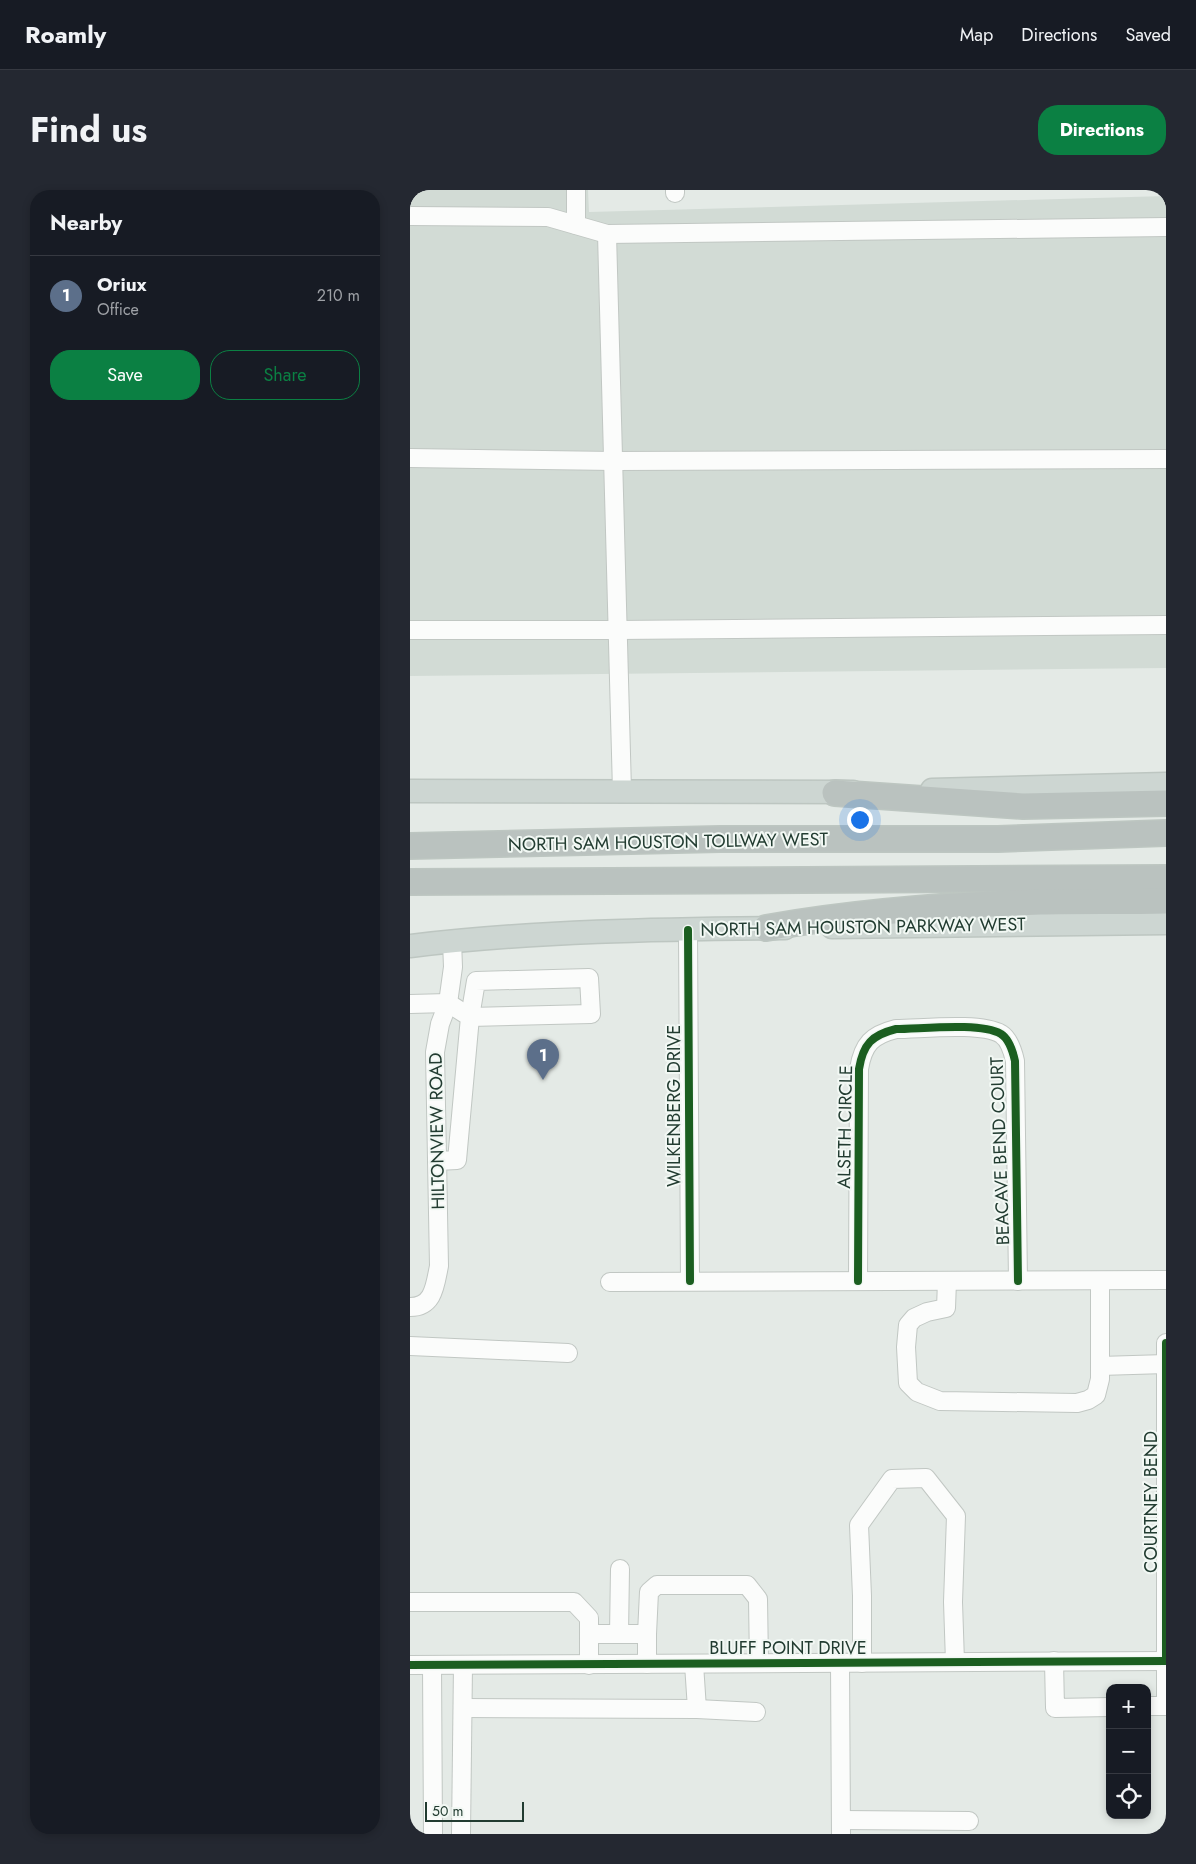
<!DOCTYPE html>
<html lang="en">
<head>
<meta charset="utf-8">
<style>
	body { margin:0; font-family:Jost,sans-serif; background:#242831; color:#f1f3f6 }
	.controls { position:absolute; right:15px; bottom:15px; display:grid; overflow:hidden; border-radius:10px; box-shadow:0 2px 8px #0003 }
	.controls button { width:45px; height:45px; display:grid; place-items:center; padding:0; border:0; border-bottom:1px solid #363941; background:#171b24; color:#f1f3f6; font:25px sans-serif }
	.scale { position:absolute; left:15px; bottom:12px; width:99px; box-sizing:border-box; padding-left:5px; border:2px solid #223c31; border-top:0; font-size:14px; line-height:18px; white-space:nowrap; color:#223c31; -webkit-text-stroke:4px #f2f8f4; paint-order:stroke }
	.you { position:absolute; left:449px; top:629px; width:18px; height:18px; margin:-12px; border:4px solid #fff; border-radius:50%; background:#1a73e8; box-shadow:0 0 0 8px #1a73e833 }
	.badge { display:grid; place-items:center; width:32px; height:32px; border-radius:50%; background:#0b8043; color:#fff; font-size:16px; font-weight:700 }
	.pin { position:absolute; translate:-50% -41px; filter:drop-shadow(0 1px 2px #0008) }
	.pin::after { content:''; position:absolute; top:26px; width:18px; height:15px; background:inherit; clip-path:polygon(0 0,100% 0,50% 100%) }
	.list { margin:0; padding:0; list-style:none }
	h2 { display:flex; justify-content:space-between; align-items:center; height:65px; margin:0; padding:0 20px; font-size:21px }
	h2 small { font-size:16px; font-weight:400; color:#9ea1a6 }
	.list li { display:grid; grid-template-columns:32px 1fr auto; gap:15px; align-items:center; box-sizing:border-box; height:80px; padding:0 20px; border-top:1px solid #363941 }
	.list b { display:block; font-size:19px; white-space:nowrap }
	.list p { margin:0; font-size:16px; white-space:nowrap; color:#9ea1a6 }
	.list em { font-size:16px; font-style:normal; color:#9ea1a6 }
	.actions { display:flex; gap:10px; padding:15px 20px }
	.actions a { flex:1; padding:11px 0; border:1px solid #0b8043; border-radius:20px; text-align:center; font-size:18px; color:#0b8043 }
	.actions .main { background:#0b8043; color:#fff }
	.icon { flex:none; width:28px; height:28px; fill:none; stroke:currentColor; stroke-width:2; stroke-linecap:round; stroke-linejoin:round }
	.map { position:relative; flex:none; width:756px; height:1644px; overflow:hidden; border-radius:20px }
	header { display:flex; align-items:center; gap:30px; box-sizing:border-box; height:70px; padding:0 25px; background:#171b24; border-bottom:1px solid #363941 }
	header strong { font-size:24px }
	nav { display:flex; gap:28px; margin-inline-start:auto; font-size:18px }
	.intro { display:flex; align-items:center; justify-content:space-between; box-sizing:border-box; height:120px; padding:0 30px }
	h1 { margin:0; font-size:35px }
	.button { padding:12px 22px; border-radius:20px; background:#0b8043; color:#fff; font-size:18px; font-weight:700 }
	main { display:flex; gap:30px; padding:0 30px }
	aside { flex:1; background:#171b24; border-radius:20px; box-shadow:0 2px 8px #0003 }
	.map>svg:first-child { display:block }
	.built { fill:#d2dbd5 }
	.lines { fill:none; stroke-linecap:round; stroke-linejoin:round }
	.minor-casing { stroke:#c1c7c3; stroke-width:20 }
	.major-casing { stroke:#bdc6c1; stroke-width:25 }
	.highway-casing { stroke:#bdc6c1; stroke-width:28 }
	.minor { stroke:#fbfcfb; stroke-width:18 }
	.major { stroke:#cdd6d2; stroke-width:22 }
	.highway { stroke:#bac2bf; stroke-width:25 }
	.cycleway-casing { stroke:#f2f8f4; stroke-width:11 }
	.cycleway { stroke:#1b5e20; stroke-width:8 }
	.labels { text-anchor:middle; stroke-width:4; stroke-linejoin:round; paint-order:stroke }
	.street-label { font-size:18px; fill:#223c31; stroke:#f2f8f4 }
</style>
</head>
<body>
<header>
<strong>Roamly</strong>
<nav><a>Map</a><a>Directions</a><a>Saved</a></nav>
</header>
<div class="intro"><h1>Find us</h1><a class="button">Directions</a></div>
<main>
<aside>
<h2>Nearby<small></small></h2>
<ul class="list">
<li><span class="badge" style="background:#5c6f8a">1</span><div><b>Oriux</b><p>Office</p></div><em>210 m</em></li>
</ul>
<div class="actions"><a class="main">Save</a><a>Share</a></div>
</aside>
<div class="map">
<svg width="756" height="1644" viewBox="0 0 756 1644">
	<rect width="100%" height="100%" fill="#e4eae6"/>
	<polygon class="built" points="0,0 178,0 179,22 756,6 756,478 0,486"/>
	<g class="lines">
		<defs>
			<g id="minor">
				<polyline points="166,0 166,35"/>
				<polyline points="265,0 265,3"/>
				<polyline points="0,26 138,27 197,44 212,601"/>
				<polyline points="197,44 756,37"/>
				<polyline points="0,268 203,271 756,269"/>
				<polyline points="0,440 208,440 756,435"/>
				<polyline points="278,740 280,1091"/>
				<polygon points="179,788 181,824 60,827 66,791"/>
				<polyline points="0,814 38,813 60,827 47,970 27,971"/>
				<path d="M448 1091 449 879C453 854 462 845 486 839 511 839 570 832 591 844 599 849 603 862 605 871L608 1091"/>
				<polyline points="537,1091 536,1118 517,1122 504,1128 498,1135 496,1157 498,1193 507,1202 530,1211 667,1213 678,1210 686,1205 690,1189 690,1091"/>
				<polyline points="200,1092 756,1090"/>
				<path d="M0 1117C24 1117 25 1095 29 1076L25 862 30 834 38 813 43 777 42 751"/>
				<polyline points="0,1156 158,1163"/>
				<polyline points="690,1176 756,1174"/>
				<polyline points="0,1412 164,1412 179,1428 179,1475"/>
				<polyline points="179,1444 237,1444 239,1402 247,1395 337,1395 348,1409 349,1473"/>
				<polyline points="209,1444 210,1379"/>
				<polyline points="237,1444 237,1474"/>
				<polyline points="644,1471 645,1518 700,1517"/>
				<polyline points="430,1473 431,1644"/>
				<polyline points="452,1473 452,1406 449,1335 482,1289 516,1288 546,1326 543,1412 545,1472"/>
				<polyline points="284,1474 287,1519"/>
				<polyline points="0,1475 756,1471"/>
				<polyline points="22,1475 23,1644"/>
				<polyline points="737,1516 756,1516 756,1153"/>
				<polyline points="53,1518 287,1519 346,1522"/>
				<polyline points="431,1630 559,1631"/>
				<polyline points="51,1644 53,1475"/>
			</g>
			<g id="major">
				<polyline points="522,600 756,594"/>
				<polyline points="0,601 443,602"/>
				<polyline points="422,737 756,733"/>
				<path d="M0 756C125 741 250 739 375 738"/>
			</g>
			<g id="highway">
				<polyline points="425,603 613,616 756,613"/>
				<polyline points="0,656 310,649 588,649 756,643"/>
				<polyline points="0,692 756,688"/>
				<path d="M356 738C446 722 539 715 630 712 672 711 714 712 756 711"/>
			</g>
		</defs>
		<use href="#minor" class="minor-casing"/>
		<use href="#major" class="major-casing"/>
		<use href="#highway" class="highway-casing"/>
		<use href="#minor" class="minor"/>
		<use href="#major" class="major"/>
		<use href="#highway" class="highway"/>
		<defs>
			<g id="cycleway">
				<polyline points="278,740 280,1091"/>
				<path d="M448 1091 449 879C453 854 462 845 486 839 511 839 570 832 591 844 599 849 603 862 605 871L608 1091"/>
				<polyline points="756,1471 756,1153"/>
				<polyline points="0,1475 756,1471"/>
			</g>
		</defs>
		<use href="#cycleway" class="cycleway-casing"/>
		<use href="#cycleway" class="cycleway"/>
	</g>
	<g class="labels">
		<g class="street-label">
			<text transform="translate(258 652) rotate(-1)" y="6">NORTH SAM HOUSTON TOLLWAY WEST</text>
			<text transform="translate(453 737) rotate(-1)" y="6">NORTH SAM HOUSTON PARKWAY WEST</text>
			<text transform="translate(264 916) rotate(-90)" y="6">WILKENBERG DRIVE</text>
			<text transform="translate(435 937) rotate(-89)" y="6">ALSETH CIRCLE</text>
			<text transform="translate(27 941) rotate(-91)" y="6">HILTONVIEW ROAD</text>
			<text transform="translate(590 961) rotate(-92)" y="6">BEACAVE BEND COURT</text>
			<text transform="translate(741 1312) rotate(-90)" y="6">COURTNEY BEND</text>
			<text x="378" y="1464">BLUFF POINT DRIVE</text>
		</g>
	</g>
</svg>
<div class="controls">
<button>+</button>
<button>−</button>
<button><svg class="icon" aria-label="locate" viewBox="0 0 24 24"><circle cx="12" cy="12" r="6"/><path d="M12 2v4M12 18v4M2 12h4M18 12h4"/></svg></button>
</div>
<div class="scale">50 m</div>
<div class="you"></div>
<div class="pin badge" style="left:133px;top:890px;background:#5c6f8a">1</div>
</div>
</main>
</body>
</html>
